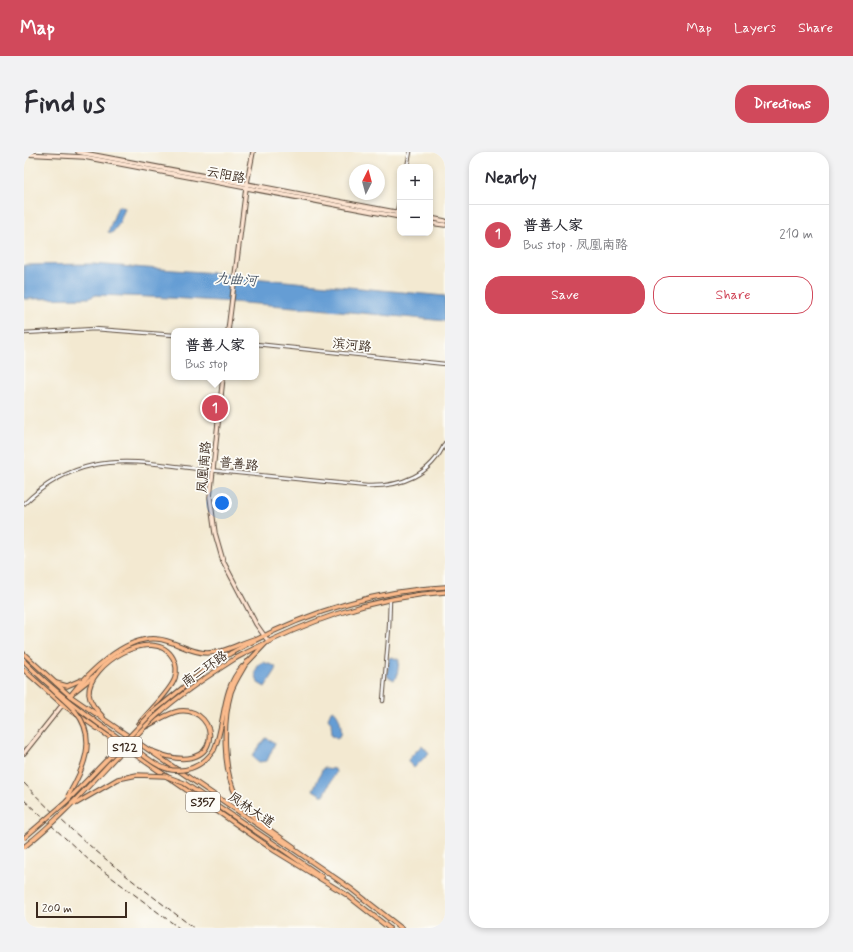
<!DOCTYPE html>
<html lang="en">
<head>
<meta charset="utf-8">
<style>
	body { margin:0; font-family:Mynerve,"LXGW WenKai TC",sans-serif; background:#f2f2f3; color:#2b2b33 }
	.controls { position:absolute; right:12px; top:12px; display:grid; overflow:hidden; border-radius:8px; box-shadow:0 2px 6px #0003 }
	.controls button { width:36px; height:36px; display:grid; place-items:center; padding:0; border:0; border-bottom:1px solid #e1e1e2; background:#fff; color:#2b2b33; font:20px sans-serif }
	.compass { position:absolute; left:325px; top:12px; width:36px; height:36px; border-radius:50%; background:#fff; box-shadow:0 2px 6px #0003; rotate:6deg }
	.scale { position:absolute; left:12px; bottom:10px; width:91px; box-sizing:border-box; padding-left:4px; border:2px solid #3b2a1e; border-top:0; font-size:11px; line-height:14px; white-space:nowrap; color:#3b2a1e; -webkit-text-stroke:3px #fdfcf7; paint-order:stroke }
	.you { position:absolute; left:198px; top:351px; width:14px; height:14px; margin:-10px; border:3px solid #fff; border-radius:50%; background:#1a73e8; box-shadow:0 0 0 6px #1a73e833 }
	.badge { display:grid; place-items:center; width:26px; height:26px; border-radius:50%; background:#d1495b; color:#fff; font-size:13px; font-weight:700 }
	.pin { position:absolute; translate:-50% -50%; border:2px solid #fff; box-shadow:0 1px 4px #0006 }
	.popup { position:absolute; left:147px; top:176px; width:88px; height:52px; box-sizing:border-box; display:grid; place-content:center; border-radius:8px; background:#fff; filter:drop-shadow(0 1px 3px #0005); font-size:13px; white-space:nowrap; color:#7c7c81 }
	.popup b { font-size:15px; color:#2b2b33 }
	.popup::after { content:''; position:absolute; left:50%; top:100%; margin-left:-8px; border:8px solid transparent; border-top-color:#fff }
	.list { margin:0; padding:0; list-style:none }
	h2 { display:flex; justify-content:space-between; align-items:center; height:52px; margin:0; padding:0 16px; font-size:17px }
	h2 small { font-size:13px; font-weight:400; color:#7c7c81 }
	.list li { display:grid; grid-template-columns:26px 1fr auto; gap:12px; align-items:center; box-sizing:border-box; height:60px; padding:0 16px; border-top:1px solid #e1e1e2 }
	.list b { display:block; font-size:15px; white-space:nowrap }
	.list p { margin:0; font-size:13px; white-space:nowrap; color:#7c7c81 }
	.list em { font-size:13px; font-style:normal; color:#7c7c81 }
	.actions { display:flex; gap:8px; padding:12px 16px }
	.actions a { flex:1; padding:9px 0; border:1px solid #d1495b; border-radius:16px; text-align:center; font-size:14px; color:#d1495b }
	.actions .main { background:#d1495b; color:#fff }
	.map { position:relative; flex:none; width:421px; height:776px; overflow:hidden; border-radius:16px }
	header { display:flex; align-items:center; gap:24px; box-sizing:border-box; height:56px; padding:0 20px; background:#d1495b; color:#fff }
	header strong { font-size:19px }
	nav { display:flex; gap:22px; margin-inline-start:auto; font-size:14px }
	.intro { display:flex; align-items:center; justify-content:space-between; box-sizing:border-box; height:96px; padding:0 24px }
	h1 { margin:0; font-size:28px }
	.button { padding:10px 18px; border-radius:16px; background:#d1495b; color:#fff; font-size:14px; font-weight:700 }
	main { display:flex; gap:24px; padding:0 24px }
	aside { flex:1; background:#fff; border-radius:16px; box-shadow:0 2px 6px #0003 }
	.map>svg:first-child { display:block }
	.water { fill:#659dd4; stroke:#506479 }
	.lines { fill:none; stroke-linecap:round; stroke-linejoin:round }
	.street-casing { stroke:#574739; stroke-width:4.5 }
	.secondary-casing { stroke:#574739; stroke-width:5.5 }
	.primary-casing { stroke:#574739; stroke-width:5.5 }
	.street { stroke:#fff; stroke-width:2.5 }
	.secondary { stroke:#fde4d1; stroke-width:3.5 }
	.primary { stroke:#fbbb8c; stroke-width:3.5 }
	.rail { stroke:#3b2a1e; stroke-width:1; stroke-dasharray:6 3; stroke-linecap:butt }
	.primary-bridge-casing { stroke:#574739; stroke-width:5.5; stroke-linecap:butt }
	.primary-bridge { stroke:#fbbb8c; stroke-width:3.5 }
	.labels { text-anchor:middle; stroke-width:3.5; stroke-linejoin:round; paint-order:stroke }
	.shield { fill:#fdfcf7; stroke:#75695f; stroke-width:1 }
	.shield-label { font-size:12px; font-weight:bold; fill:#3b2a1e }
	.street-label { font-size:13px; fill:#3b2a1e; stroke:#fdfcf7 }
	.water-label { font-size:14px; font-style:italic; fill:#4c5867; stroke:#fdfcf7 }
</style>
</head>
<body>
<header>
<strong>Map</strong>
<nav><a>Map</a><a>Layers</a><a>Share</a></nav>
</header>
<div class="intro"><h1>Find us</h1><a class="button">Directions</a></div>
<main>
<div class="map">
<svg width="421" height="776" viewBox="0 0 421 776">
	<rect width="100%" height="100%" fill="#fdfcf7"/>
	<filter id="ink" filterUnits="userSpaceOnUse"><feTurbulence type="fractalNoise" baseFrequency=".025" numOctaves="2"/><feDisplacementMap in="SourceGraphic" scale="8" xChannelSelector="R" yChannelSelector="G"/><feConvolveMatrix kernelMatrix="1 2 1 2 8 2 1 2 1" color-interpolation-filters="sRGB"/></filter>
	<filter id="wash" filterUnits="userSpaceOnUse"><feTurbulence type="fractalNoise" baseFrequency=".012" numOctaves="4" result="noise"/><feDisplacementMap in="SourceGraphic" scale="16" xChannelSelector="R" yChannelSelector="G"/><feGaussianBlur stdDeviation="0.9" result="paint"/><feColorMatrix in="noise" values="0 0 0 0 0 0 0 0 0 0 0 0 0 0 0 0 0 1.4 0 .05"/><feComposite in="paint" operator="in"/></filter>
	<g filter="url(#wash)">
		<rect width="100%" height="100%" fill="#f3e9d1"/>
		<g class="water">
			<polygon points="94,54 101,56 95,72 88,81 84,80"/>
			<path d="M68 112 205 122 218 125 421 144V169C305 158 188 146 72 143L65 146 0 147V113Z"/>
			<polygon points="368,505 375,508 373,525 370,528 363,524 365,506"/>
			<polygon points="239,510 251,514 252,518 241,535 234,531 231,520 235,512"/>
			<path d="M309 558C316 562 318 576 317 583L313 586 308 583 307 570 304 566 307 559Z"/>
			<polygon points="242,586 251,591 243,609 235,610 228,604"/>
			<polygon points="398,593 405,601 390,616 384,610 384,608"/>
			<polygon points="299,616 311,617 312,620 300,643 297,643 289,638"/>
		</g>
	</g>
	<g filter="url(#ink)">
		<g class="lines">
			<defs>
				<g id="street">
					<polyline points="383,15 386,0"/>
					<polyline points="372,64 376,46"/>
					<polyline points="0,181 71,177 150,183"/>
					<polyline points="232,192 421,212"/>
					<path d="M0 352C20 332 42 319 70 313 104 306 140 313 174 317 230 323 287 328 343 334 377 335 407 323 421 291"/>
					<polyline points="359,549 365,476 366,448"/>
				</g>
				<g id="secondary">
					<polyline points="54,0 376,61"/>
					<polyline points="0,2 60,5 376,65"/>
					<polyline points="406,66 421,69"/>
					<polyline points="406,71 421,73"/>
					<polyline points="204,179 222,36 229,0"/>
					<polyline points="199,225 186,345 191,381 199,409 232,472 244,489"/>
					<polyline points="0,601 43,547"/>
				</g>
				<g id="primary">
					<path d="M207 501C273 464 345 439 421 435"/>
					<polyline points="0,502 46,544 326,736 377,776"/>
					<path d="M212 506C278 471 346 445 421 440"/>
					<path d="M223 510C218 519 211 529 207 540 199 568 198 618 213 645 224 666 251 681 270 695"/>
					<polyline points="223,511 242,491"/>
					<polyline points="0,518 38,552 251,699 323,743 365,776"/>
					<polyline points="32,531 43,534 57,528"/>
					<polyline points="51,539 70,524"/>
					<path d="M46 544C64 521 101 484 133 487 150 488 165 501 183 501 200 501 214 492 230 487"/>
					<path d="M79 565C73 558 66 552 65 542 63 513 130 472 149 506 153 513 153 519 151 526 147 539 124 560 115 572"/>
					<path d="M121 575C132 570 143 561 155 559 198 554 201 630 128 599"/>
					<path d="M190 598C202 571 197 538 218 515"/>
					<polyline points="255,695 298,725"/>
				</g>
			</defs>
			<use href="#street" class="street-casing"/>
			<use href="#secondary" class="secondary-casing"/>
			<use href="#primary" class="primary-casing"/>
			<use href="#street" class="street"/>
			<use href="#secondary" class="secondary"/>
			<use href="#primary" class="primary"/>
			<g class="rail">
				<path d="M0 631C51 686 111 731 170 776"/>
				<polyline points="0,648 67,710 155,776"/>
			</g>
			<defs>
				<g id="primary-bridge">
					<path d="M0 509C33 543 72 571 111 597 122 605 134 616 148 618 166 620 180 612 190 598"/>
					<path d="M27 536C35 544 44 551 52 560 74 587 59 618 44 644"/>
					<polyline points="51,652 94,627 113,623 141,624 160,631 255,695"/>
					<polyline points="0,686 42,650 129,560 177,521 207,501"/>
					<path d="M0 695C49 657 86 607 131 565 156 542 184 524 212 506"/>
				</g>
			</defs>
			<use href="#primary-bridge" class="primary-bridge-casing"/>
			<use href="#primary-bridge" class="primary-bridge"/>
		</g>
	</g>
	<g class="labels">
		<g class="shield">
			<rect x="84" y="585" width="34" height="20" rx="3"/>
			<rect x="162" y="640" width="34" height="20" rx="3"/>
		</g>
		<g class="shield-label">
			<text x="101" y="599">S122</text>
			<text x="179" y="654">S357</text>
		</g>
		<g class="street-label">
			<text transform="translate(202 22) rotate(11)" y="5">云阳路</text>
			<text transform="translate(328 192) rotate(6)" y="5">滨河路</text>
			<text transform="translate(215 311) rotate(6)" y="5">普善路</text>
			<text transform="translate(179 315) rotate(-85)" y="5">凤凰南路</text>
			<text transform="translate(180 516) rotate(-35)" y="5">南二环路</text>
			<text transform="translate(228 657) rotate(34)" y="5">凤林大道</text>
		</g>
		<g class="water-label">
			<text transform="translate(212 127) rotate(4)" y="5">九曲河</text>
		</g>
	</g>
</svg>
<div class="controls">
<button>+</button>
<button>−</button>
</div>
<svg class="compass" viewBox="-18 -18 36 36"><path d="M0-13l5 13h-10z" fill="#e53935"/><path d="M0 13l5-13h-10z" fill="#7c7c81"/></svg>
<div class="scale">200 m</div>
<div class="you"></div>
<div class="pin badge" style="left:191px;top:256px">1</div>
<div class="popup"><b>普善人家</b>Bus stop</div>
</div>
<aside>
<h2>Nearby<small></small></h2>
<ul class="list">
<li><span class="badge">1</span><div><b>普善人家</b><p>Bus stop · 凤凰南路</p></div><em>210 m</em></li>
</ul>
<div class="actions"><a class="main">Save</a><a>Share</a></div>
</aside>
</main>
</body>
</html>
